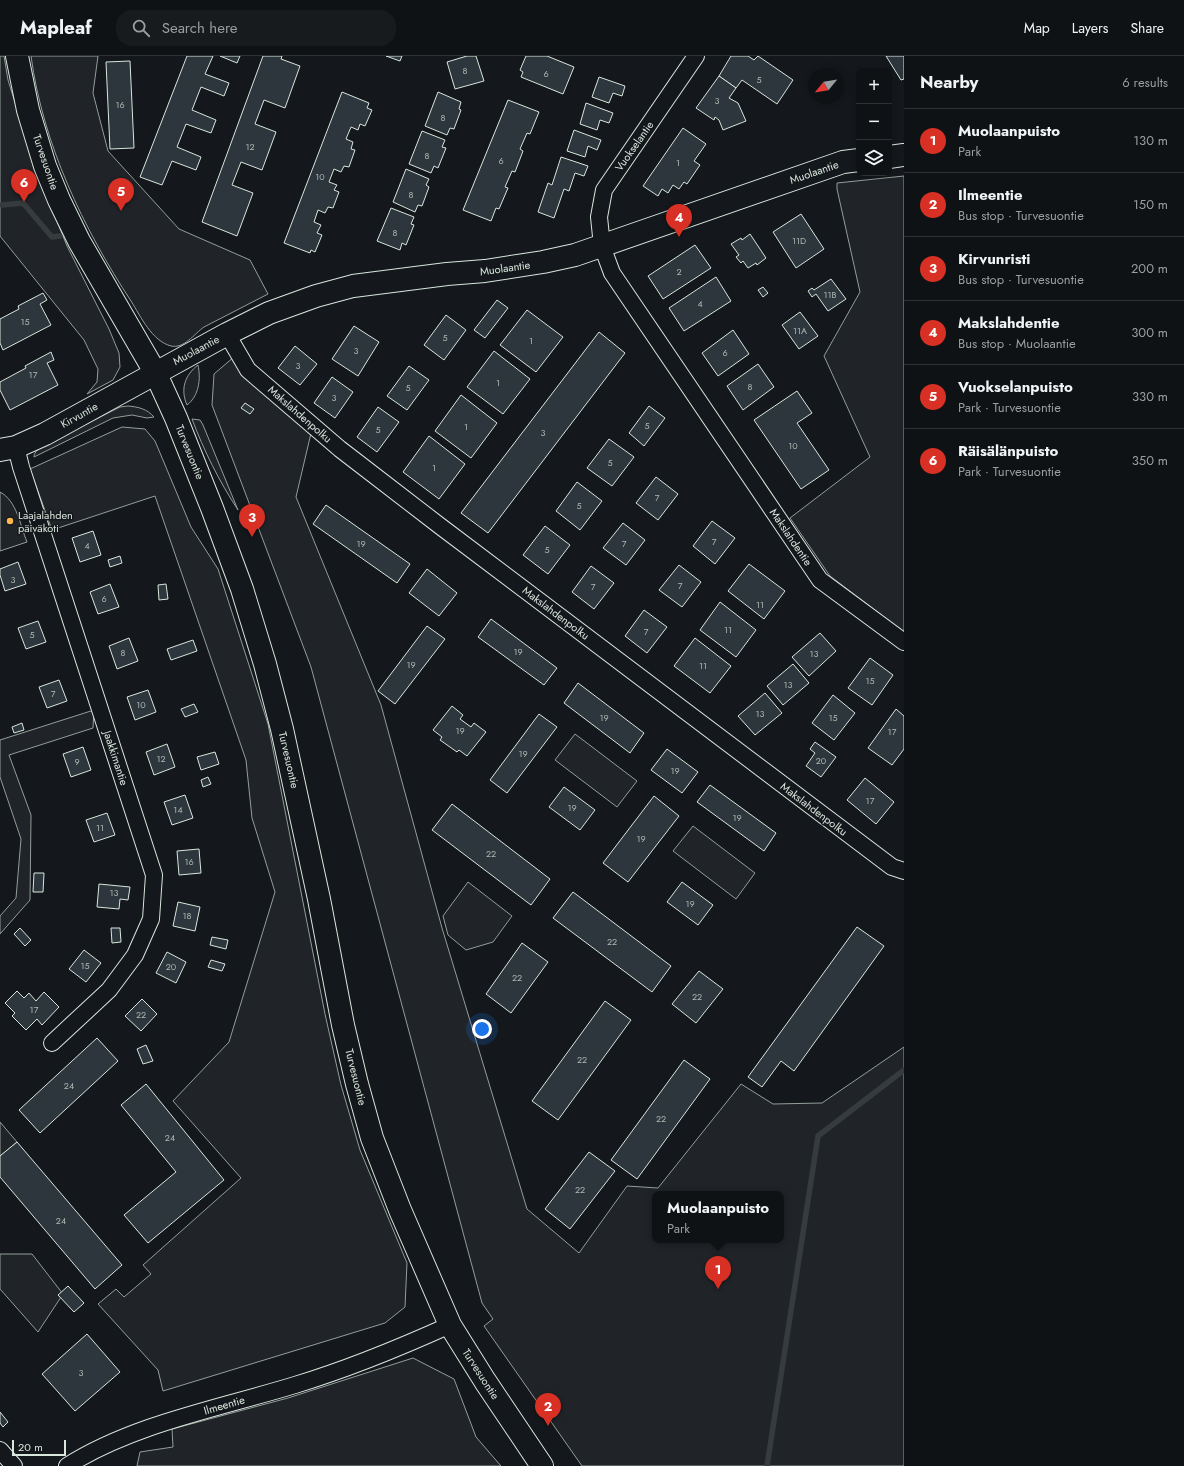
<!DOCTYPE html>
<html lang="en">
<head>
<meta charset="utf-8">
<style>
	body { margin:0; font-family:Jost,sans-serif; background:#181b1e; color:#f1f3f6 }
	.controls { position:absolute; right:12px; top:12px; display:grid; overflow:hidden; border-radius:8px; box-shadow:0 2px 6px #0003 }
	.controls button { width:36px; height:36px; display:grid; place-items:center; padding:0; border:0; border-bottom:1px solid #2f3234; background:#0f1215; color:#f1f3f6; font:20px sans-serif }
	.compass { position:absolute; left:808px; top:12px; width:36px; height:36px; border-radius:50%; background:#0f1215; box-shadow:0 2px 6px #0003; rotate:240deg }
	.scale { position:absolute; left:12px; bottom:10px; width:54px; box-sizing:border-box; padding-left:4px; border:2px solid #d8e6dc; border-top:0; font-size:11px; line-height:14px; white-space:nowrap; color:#d8e6dc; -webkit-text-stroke:3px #14181c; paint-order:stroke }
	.you { position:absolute; left:482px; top:973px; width:14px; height:14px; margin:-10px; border:3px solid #fff; border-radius:50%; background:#1a73e8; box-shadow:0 0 0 6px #1a73e833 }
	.badge { display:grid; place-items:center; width:26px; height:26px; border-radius:50%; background:#d93025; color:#fff; font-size:13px; font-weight:700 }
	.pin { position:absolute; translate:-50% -33px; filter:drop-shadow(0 1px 2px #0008) }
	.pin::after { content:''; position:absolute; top:21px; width:14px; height:12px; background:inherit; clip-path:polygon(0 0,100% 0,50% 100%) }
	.popup { position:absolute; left:652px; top:1135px; width:132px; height:52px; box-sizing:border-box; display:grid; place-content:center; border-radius:8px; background:#0f1215; filter:drop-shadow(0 1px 3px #0005); font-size:13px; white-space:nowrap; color:#9b9ea0 }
	.popup b { font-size:15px; color:#f1f3f6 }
	.popup::after { content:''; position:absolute; left:50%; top:100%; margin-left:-8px; border:8px solid transparent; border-top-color:#0f1215 }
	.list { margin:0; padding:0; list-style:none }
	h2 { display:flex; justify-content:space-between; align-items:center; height:52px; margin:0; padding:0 16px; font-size:17px }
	h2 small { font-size:13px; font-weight:400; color:#9b9ea0 }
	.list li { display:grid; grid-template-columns:26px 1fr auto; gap:12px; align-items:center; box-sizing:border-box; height:64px; padding:0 16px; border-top:1px solid #2f3234 }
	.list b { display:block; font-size:15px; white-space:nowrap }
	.list p { margin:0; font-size:13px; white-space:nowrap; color:#9b9ea0 }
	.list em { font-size:13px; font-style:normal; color:#9b9ea0 }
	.icon { flex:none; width:22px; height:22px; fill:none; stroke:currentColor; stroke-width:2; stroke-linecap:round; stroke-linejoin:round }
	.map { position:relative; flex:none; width:904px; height:1410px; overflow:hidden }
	header { display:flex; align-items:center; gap:24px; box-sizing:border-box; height:56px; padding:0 20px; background:#0f1215; border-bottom:1px solid #2f3234 }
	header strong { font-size:19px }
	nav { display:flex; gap:22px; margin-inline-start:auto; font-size:14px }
	.search { width:280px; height:36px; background:#181b1e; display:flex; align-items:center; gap:10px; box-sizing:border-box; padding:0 14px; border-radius:16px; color:#9b9ea0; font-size:15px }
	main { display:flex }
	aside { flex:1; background:#0f1215 }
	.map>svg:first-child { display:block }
	.green { fill:#202428; stroke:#939e99; fill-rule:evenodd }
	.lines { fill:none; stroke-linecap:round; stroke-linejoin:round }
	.stream { stroke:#363b3e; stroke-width:5.5 }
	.building { fill:#2c363c; stroke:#d8e6dc }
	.street-casing { stroke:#d8e6dc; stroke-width:18 }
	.secondary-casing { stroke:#d8e6dc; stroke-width:24 }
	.primary-casing { stroke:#d8e6dc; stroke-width:24 }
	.street { stroke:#14181c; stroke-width:16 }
	.secondary { stroke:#14181c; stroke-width:22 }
	.primary { stroke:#14181c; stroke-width:22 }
	.poi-dot { fill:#ffb74d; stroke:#14181c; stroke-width:1.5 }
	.labels { text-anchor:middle; stroke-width:3; stroke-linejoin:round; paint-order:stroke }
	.number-label { font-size:9px; fill:#adbab4 }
	.street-label { font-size:11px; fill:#d8e6dc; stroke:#14181c }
	.poi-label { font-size:11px; fill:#d8e6dc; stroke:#14181c; text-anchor:start }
</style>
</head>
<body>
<header>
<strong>Mapleaf</strong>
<div class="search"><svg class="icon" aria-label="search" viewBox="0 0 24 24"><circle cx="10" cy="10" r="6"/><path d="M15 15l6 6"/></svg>Search here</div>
<nav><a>Map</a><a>Layers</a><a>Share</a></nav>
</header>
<main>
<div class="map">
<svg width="904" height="1410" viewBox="0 0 904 1410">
	<rect width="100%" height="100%" fill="#14181c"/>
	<g class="green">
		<polygon points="0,0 4,0 8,24 35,111 67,190 109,273 119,297 120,311 113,324 87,338 97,326 98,313 84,284 0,180"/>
		<path d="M31 0H98L93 37 108 95 179 173 250 204 268 238 204 271C194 278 184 293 171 290 152 285 141 261 131 245 83 172 43 88 31 0Z"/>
		<polygon points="904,120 904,576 830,520 790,462 870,401 824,300 860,236 837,133 837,127"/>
		<path d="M235 300 312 373 296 441 381 649 442 872 527 1153 579 1197 627 1130 658 1132 741 1028 773 1048 822 1047 904 991V1410H582L484 1270 493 1263 482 1247 311 611 212 349 214 318ZM655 1138H781V1184H655Z"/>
		<path d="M198 309C201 323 199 340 187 349 180 333 185 319 198 309Z"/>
		<path d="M128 350C139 351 147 353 154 361L147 362 132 359 113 362 34 401C34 395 40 392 45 389L112 355 120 351Z"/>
		<path d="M192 363 200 364 203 369 238 454C219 425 204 395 192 363Z"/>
		<polygon points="122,371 145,373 155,385 191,471 218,513 268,668 325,958 341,1029 360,1094 407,1207 405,1251 385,1267 163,1335 158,1314 98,1248 116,1233 124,1241 151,1218 143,1209 241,1122 173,1045 229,986 275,836 252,762 246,704 155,440 52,474 30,413"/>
		<path d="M0 436C17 445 20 469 27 486L0 495Z"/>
		<polygon points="94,654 93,672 9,699 31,759 30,844 0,878 0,860 16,842 21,783 0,721 0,684"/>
		<polygon points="575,678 637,725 617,751 555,704"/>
		<polygon points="693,770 755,817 736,843 673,795"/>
		<polygon points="468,826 512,860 493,886 466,894 448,879 443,860"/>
		<polygon points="0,1066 17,1086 0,1100"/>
		<polygon points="0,1198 32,1198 63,1238 38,1276 0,1233"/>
		<polygon points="413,1302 454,1323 476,1381 501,1410 137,1410 140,1396 173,1391 172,1373 288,1342"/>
	</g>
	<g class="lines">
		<g class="stream">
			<polyline points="2,149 23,147 52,181 60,180"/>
			<polyline points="767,1410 818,1080 904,1014"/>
		</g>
	</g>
	<g class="building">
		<polygon points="187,0 213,0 205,18 229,27 224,40 201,31 192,54 216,64 211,77 186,68 177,91 201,101 196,114 172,105 162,129 140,121"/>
		<polygon points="220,0 240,0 237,7"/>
		<polygon points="263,0 282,0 281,3 300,10 285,52 264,44 255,68 276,76 262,114 241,106 232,129 253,137 237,180 202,166"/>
		<polygon points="386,0 402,0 400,5"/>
		<polygon points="467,0 476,0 484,25 455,33 447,6"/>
		<polygon points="526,0 547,0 574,11 563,38 521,21 523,16 520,14"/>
		<polygon points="731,0 748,0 754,4 758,0 793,24 777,48 742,24 736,32 719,20"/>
		<polygon points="886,0 904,0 904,23 901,24"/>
		<polygon points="130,5 134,92 110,93 106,6"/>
		<polygon points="719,20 736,32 729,42 738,47 746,65 723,74 719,64 715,61 714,64 696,52"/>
		<polygon points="599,21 625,30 622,40 613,37 609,47 592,41"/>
		<polygon points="342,36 369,47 367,52 372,54 365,70 360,68 358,74 351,71 346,83 353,86 351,93 355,94 349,111 344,110 341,116 334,113 329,126 337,129 334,134 339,136 333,152 328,151 325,157 318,154 314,166 321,169 317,177 322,179 315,196 311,194 310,197 284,187"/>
		<polygon points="438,36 461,46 459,53 461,54 454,73 450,72 447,79 425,70"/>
		<polygon points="508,44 539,56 530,78 527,77 520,93 523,95 515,116 512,115 505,131 508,132 499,153 496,152 491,165 463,154"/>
		<polygon points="586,47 613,57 609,67 600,64 597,74 580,68"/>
		<polygon points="683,72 706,88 694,105 700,109 687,128 684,126 679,133 673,129 668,137 662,133 658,140 643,130"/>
		<polygon points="574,74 601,84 597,94 588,90 585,101 567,95"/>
		<polygon points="422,75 445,84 442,91 446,92 438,112 434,110 431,117 409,108"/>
		<polygon points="561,101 588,110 584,120 575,117 569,135 564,133 554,162 538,156 548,127 552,129"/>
		<polygon points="406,113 429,123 426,129 429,131 422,150 418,149 415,156 393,146"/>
		<polygon points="391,152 414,161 411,168 414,169 406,189 402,187 400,194 377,185"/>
		<polygon points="801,158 824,193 796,212 773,176"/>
		<polygon points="750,178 766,202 757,209 756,207 748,212 743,205 741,207 736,201 739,199 731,188 741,182 742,184"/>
		<polygon points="695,189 711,212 663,243 648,220"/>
		<polygon points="716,221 731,245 684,275 669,252"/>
		<polygon points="831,223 846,243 828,255 816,238 812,241 808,235 812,232 814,234"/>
		<polygon points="763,231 768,237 763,241 758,234"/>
		<polygon points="43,237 47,244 40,248 51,269 3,294 0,287 0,263 19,253 18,250"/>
		<polygon points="497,244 508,252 485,282 474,274"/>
		<polygon points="527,254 563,281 536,316 500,289"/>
		<polygon points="800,256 818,280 799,293 782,269"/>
		<polygon points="446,259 466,274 444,304 424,289"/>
		<polygon points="354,270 379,286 358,320 332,303"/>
		<polygon points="733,274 749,298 718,320 702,297"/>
		<polygon points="599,276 625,297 488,477 461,457"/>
		<polygon points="295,290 317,308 300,329 278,312"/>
		<polygon points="494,295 530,323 503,358 467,331"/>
		<polygon points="51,296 54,304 47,307 58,329 10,354 0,334 0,326 26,312 25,310"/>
		<polygon points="758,308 774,331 743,354 727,330"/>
		<polygon points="409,310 429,324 407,354 387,340"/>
		<polygon points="332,321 353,336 335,362 314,347"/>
		<polygon points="797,335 812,357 797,367 829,414 801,433 754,364"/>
		<polygon points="461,339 497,367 471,402 435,375"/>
		<polygon points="245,347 254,353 250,358 241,352"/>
		<polygon points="649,350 665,362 644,390 629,377"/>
		<polygon points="378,351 399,366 377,396 357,381"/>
		<polygon points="429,380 465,408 439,443 403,416"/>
		<polygon points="609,383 634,401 612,430 587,412"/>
		<polygon points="656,421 678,438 658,464 636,447"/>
		<polygon points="577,426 602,445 580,474 556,455"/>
		<polygon points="326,449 410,508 397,527 313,468"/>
		<polygon points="712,465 735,482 715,508 693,490"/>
		<polygon points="623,467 645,484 626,509 603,492"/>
		<polygon points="545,470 570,489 548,518 523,499"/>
		<polygon points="93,475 101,499 80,506 72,482"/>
		<polygon points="120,500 122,507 110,511 108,504"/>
		<polygon points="18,506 26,528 5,535 0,519 0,513"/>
		<polygon points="749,508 785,535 764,563 728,535"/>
		<polygon points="679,509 701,526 682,551 659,534"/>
		<polygon points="591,510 614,527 594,553 572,536"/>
		<polygon points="427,513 457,537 439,560 409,537"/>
		<polygon points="110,528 119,551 98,558 90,536"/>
		<polygon points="166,528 168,543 159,544 158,529"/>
		<polygon points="720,546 756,574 736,601 700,574"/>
		<polygon points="644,554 667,571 647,597 625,580"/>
		<polygon points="491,563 557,612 544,629 478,581"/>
		<polygon points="38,565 46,586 26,593 18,572"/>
		<polygon points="427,570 445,583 395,648 378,635"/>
		<polygon points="820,577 836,595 809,620 792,601"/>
		<polygon points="129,582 138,605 117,613 109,590"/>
		<polygon points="695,582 731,610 710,637 674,610"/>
		<polygon points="193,584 197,595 171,604 167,593"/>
		<polygon points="870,602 893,619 872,649 848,632"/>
		<polygon points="793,608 809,627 783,649 767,630"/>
		<polygon points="59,624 67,645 47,652 39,631"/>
		<polygon points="578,627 644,677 630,697 564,647"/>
		<polygon points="148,634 156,656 135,664 127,641"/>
		<polygon points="765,637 782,657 755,679 738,660"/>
		<polygon points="833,639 855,657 834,684 812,667"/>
		<polygon points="194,648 198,656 185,661 181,653"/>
		<polygon points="452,650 463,659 460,663 471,671 474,667 486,676 467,700 459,694 457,696 440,684 442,681 433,674"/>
		<polygon points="896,653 904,660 904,693 892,709 868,692"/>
		<polygon points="539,658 557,671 507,737 490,724"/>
		<polygon points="22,667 24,674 14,677 12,671"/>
		<polygon points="815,686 836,701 821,721 806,710 815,697 810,693"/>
		<polygon points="167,688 175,711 154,719 146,696"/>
		<polygon points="83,691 91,714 71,721 63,698"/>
		<polygon points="667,693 698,716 682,737 651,714"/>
		<polygon points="215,696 219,708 201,714 197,701"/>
		<polygon points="208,721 211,728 203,731 201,724"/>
		<polygon points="865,722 894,746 876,768 847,744"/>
		<polygon points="710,729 776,777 764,795 697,746"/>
		<polygon points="564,731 595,754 580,774 549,751"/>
		<polygon points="185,739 193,762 172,769 164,746"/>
		<polygon points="654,740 679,760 628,826 603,807"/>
		<polygon points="452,748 550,823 531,849 432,774"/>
		<polygon points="107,757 115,779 94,786 86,764"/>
		<polygon points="199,793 201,817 179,819 177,795"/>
		<polygon points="34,817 44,817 43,836 33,836"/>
		<polygon points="682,826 713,849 698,869 667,846"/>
		<polygon points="99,828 130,831 128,844 120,843 119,853 97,851"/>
		<polygon points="573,836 671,910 652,936 553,862"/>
		<polygon points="178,846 200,851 195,875 173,870"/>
		<polygon points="857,871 884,890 794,1015 781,1005 762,1031 748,1021"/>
		<polygon points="20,872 31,884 25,890 14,878"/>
		<polygon points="111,872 120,872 121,886 112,887"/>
		<polygon points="212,881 228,884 226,893 210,889"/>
		<polygon points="522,887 548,906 511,957 486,938"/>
		<polygon points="84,894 101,907 86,926 69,913"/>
		<polygon points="167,896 186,906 176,927 156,917"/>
		<polygon points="211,904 225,908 222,915 208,911"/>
		<polygon points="699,915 723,933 696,967 672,948"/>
		<polygon points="17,935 24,942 29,937 36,945 44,936 59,951 42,969 37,963 26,974 12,960 15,957 5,947"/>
		<polygon points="142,943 157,958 141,975 125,960"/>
		<polygon points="605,945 631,964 558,1064 532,1045"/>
		<polygon points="97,982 118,1005 40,1077 19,1054"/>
		<polygon points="146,989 153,1005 143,1008 137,993"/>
		<polygon points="684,1004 710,1023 637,1123 611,1104"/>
		<polygon points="146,1028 224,1124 148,1187 124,1159 176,1116 121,1049"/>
		<polygon points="17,1086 122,1209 95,1233 0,1121 0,1100"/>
		<polygon points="589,1096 615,1115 570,1173 545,1153"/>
		<polygon points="68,1230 84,1247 74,1256 58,1239"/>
		<polygon points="87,1278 120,1316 75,1355 42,1318"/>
		<polygon points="0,1356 8,1366 3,1371 0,1367"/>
	</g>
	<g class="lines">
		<defs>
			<g id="street">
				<polyline points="696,0 604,134 599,161 602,190 612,217 820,524 904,586"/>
				<polyline points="227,278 248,314 340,393 440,470 892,811 904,815"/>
				<polyline points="16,391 21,411 154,819 151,863 135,899 109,934 52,987"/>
				<polyline points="0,1394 14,1410"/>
				<path d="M67 1410C133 1368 220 1352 295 1329 348 1313 399 1292 450 1269"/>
			</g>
			<g id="secondary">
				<polyline points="889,101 904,99"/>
				<polyline points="0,394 16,391 45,378 227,278 269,257 316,240 353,230 447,218 485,215 543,206 575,199 843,106 859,104"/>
			</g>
			<polyline id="primary" points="17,0 28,54 45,110 59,144 79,185 155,316 176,362 212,452 242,533 265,608 282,673 319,843 343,969 357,1028 372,1082 400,1154 450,1269 485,1325 542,1410"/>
		</defs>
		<use href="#street" class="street-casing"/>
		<use href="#secondary" class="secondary-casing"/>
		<use href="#primary" class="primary-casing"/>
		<use href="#street" class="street"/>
		<use href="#secondary" class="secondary"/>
		<use href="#primary" class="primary"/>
	</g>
	<circle class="poi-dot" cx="10" cy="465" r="4"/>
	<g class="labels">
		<g class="number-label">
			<text x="465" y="18">8</text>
			<text x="546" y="21">6</text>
			<text x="759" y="27">5</text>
			<text x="717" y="48">3</text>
			<text x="120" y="52">16</text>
			<text x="443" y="65">8</text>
			<text x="250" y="94">12</text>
			<text x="427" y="103">8</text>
			<text x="501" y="108">6</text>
			<text x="678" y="110">1</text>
			<text x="320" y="124">10</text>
			<text x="411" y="142">8</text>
			<text x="395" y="180">8</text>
			<text x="799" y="188">11D</text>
			<text x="679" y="219">2</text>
			<text x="830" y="242">11B</text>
			<text x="700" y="251">4</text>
			<text x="25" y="269">15</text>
			<text x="800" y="278">11A</text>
			<text x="445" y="285">5</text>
			<text x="531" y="288">1</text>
			<text x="356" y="298">3</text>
			<text x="725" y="300">6</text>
			<text x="298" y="313">3</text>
			<text x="33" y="322">17</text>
			<text x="498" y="330">1</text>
			<text x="750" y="334">8</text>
			<text x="408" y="335">5</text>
			<text x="334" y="345">3</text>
			<text x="647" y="373">5</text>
			<text x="466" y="374">1</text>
			<text x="378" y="377">5</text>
			<text x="543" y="380">3</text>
			<text x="793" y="393">10</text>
			<text x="610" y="410">5</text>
			<text x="434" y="415">1</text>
			<text x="657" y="445">7</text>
			<text x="579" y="453">5</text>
			<text x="714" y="489">7</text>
			<text x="361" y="491">19</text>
			<text x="624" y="491">7</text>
			<text x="87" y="493">4</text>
			<text x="547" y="497">5</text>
			<text x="13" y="527">3</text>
			<text x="680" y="533">7</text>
			<text x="593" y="534">7</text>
			<text x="104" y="546">6</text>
			<text x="760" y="552">11</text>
			<text x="728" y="577">11</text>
			<text x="646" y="579">7</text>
			<text x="32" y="582">5</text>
			<text x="518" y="599">19</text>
			<text x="123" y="600">8</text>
			<text x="814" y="601">13</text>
			<text x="411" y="612">19</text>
			<text x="703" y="613">11</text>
			<text x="870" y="628">15</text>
			<text x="788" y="632">13</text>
			<text x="53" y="641">7</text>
			<text x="141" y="652">10</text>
			<text x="760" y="661">13</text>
			<text x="604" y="665">19</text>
			<text x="833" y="665">15</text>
			<text x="460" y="678">19</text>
			<text x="892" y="679">17</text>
			<text x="523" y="701">19</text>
			<text x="161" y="706">12</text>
			<text x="821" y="708">20</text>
			<text x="77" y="709">9</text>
			<text x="675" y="718">19</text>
			<text x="870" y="748">17</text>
			<text x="572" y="755">19</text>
			<text x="178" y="757">14</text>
			<text x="737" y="765">19</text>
			<text x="100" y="775">11</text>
			<text x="641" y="786">19</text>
			<text x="491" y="801">22</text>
			<text x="189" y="809">16</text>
			<text x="114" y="840">13</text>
			<text x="690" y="851">19</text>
			<text x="187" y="863">18</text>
			<text x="612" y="889">22</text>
			<text x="85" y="913">15</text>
			<text x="171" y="914">20</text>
			<text x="517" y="925">22</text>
			<text x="697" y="944">22</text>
			<text x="34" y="957">17</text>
			<text x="141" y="962">22</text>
			<text x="582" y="1007">22</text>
			<text x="69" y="1033">24</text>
			<text x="661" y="1066">22</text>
			<text x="170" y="1085">24</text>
			<text x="580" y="1137">22</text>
			<text x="61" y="1168">24</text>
			<text x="81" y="1320">3</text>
		</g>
		<g class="street-label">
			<text transform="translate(634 90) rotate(-55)" y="4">Vuokselantie</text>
			<text transform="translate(46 106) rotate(71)" y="4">Turvesuontie</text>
			<text transform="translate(814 116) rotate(-19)" y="4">Muolaantie</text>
			<text transform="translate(505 212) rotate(-8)" y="4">Muolaantie</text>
			<text transform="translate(196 294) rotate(-28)" y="4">Muolaantie</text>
			<text transform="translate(300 358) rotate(41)" y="4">Makslahdenpolku</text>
			<text transform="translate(79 359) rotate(-29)" y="4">Kirvuntie</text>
			<text transform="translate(190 396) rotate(68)" y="4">Turvesuontie</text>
			<text transform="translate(791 481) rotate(56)" y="4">Makslahdentie</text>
			<text transform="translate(556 557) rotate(37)" y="4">Makslahdenpolku</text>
			<text transform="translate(116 702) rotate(72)" y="4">Jaakkimantie</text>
			<text transform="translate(289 704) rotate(77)" y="4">Turvesuontie</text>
			<text transform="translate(814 753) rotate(37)" y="4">Makslahdenpolku</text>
			<text transform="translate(356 1021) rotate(76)" y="4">Turvesuontie</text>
			<text transform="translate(481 1318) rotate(57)" y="4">Turvesuontie</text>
			<text transform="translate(224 1349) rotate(-16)" y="4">Ilmeentie</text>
		</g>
		<g class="poi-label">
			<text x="18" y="463">Laajalahden<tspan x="18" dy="13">päiväkoti</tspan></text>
		</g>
	</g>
</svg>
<div class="controls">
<button>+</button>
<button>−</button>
<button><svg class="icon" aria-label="layers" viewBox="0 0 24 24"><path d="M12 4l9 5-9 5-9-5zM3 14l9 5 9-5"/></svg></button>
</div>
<svg class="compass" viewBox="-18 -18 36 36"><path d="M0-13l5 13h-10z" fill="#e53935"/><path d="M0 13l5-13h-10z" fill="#9b9ea0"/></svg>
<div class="scale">20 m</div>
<div class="you"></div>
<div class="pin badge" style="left:718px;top:1233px">1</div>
<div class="popup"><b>Muolaanpuisto</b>Park</div>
<div class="pin badge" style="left:548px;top:1370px">2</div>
<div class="pin badge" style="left:252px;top:481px">3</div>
<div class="pin badge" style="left:679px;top:181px">4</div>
<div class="pin badge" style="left:121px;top:155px">5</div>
<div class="pin badge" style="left:24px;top:146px">6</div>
</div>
<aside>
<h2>Nearby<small>6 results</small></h2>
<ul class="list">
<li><span class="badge">1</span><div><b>Muolaanpuisto</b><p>Park</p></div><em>130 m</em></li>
<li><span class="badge">2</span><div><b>Ilmeentie</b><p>Bus stop · Turvesuontie</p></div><em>150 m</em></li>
<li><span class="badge">3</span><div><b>Kirvunristi</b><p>Bus stop · Turvesuontie</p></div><em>200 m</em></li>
<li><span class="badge">4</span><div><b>Makslahdentie</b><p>Bus stop · Muolaantie</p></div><em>300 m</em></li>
<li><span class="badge">5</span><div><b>Vuokselanpuisto</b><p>Park · Turvesuontie</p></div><em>330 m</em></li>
<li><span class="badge">6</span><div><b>Räisälänpuisto</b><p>Park · Turvesuontie</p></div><em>350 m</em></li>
</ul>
</aside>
</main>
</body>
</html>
